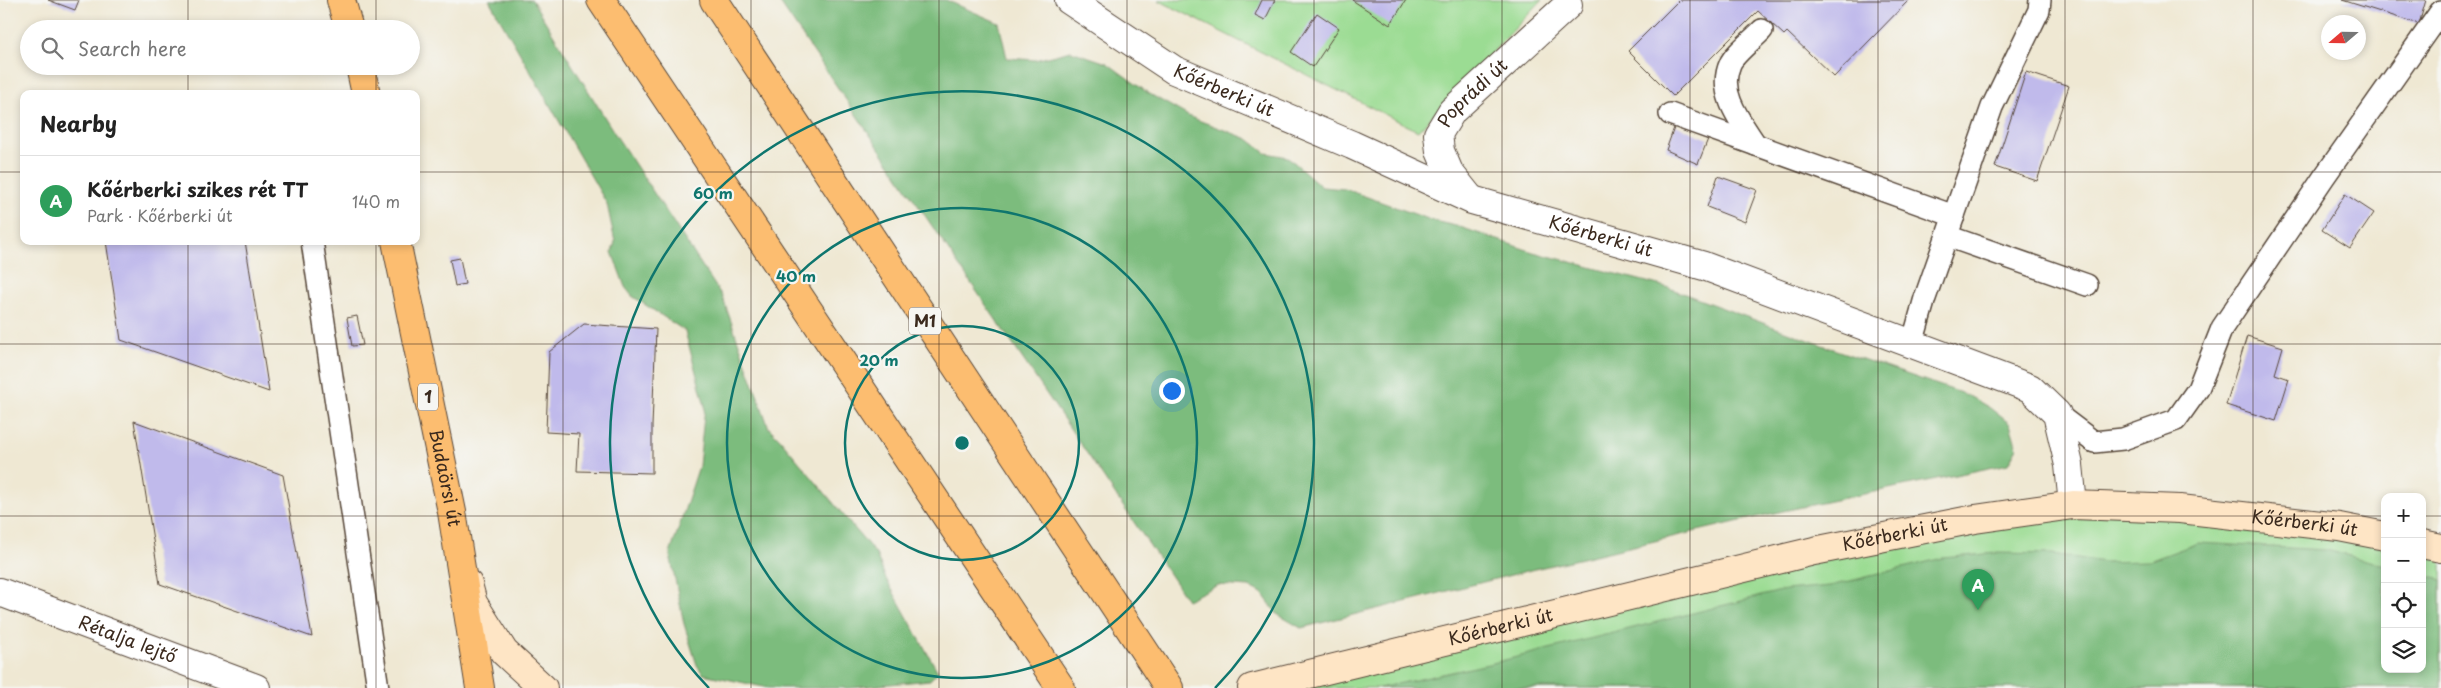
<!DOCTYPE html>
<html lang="en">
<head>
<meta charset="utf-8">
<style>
	body { margin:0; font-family:"Playpen Sans",sans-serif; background:#f6f6f6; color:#222 }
	.controls { position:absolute; right:15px; bottom:15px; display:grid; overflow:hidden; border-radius:10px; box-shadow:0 2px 8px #0003 }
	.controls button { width:45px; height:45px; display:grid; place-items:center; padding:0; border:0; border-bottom:1px solid #e0e0e0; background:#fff; color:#222; font:25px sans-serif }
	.compass { position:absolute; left:2321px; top:15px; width:45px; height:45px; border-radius:50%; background:#fff; box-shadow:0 2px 8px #0003; rotate:250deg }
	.you { position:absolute; left:1171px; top:390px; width:18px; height:18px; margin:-12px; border:4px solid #fff; border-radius:50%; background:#1a73e8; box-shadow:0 0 0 8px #1a73e833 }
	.badge { display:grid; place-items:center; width:32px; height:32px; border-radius:50%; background:#b45309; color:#fff; font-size:16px; font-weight:700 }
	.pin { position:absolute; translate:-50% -41px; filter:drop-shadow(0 1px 2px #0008) }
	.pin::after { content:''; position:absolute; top:26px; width:18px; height:15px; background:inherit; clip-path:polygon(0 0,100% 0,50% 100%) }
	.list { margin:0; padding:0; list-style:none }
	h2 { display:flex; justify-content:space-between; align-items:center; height:65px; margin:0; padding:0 20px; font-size:21px }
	h2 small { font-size:16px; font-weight:400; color:#767676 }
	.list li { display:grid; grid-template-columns:32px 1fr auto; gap:15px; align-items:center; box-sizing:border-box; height:90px; padding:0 20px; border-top:1px solid #e0e0e0 }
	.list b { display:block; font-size:19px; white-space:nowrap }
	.list p { margin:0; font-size:16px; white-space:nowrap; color:#767676 }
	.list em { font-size:16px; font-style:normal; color:#767676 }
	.icon { flex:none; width:28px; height:28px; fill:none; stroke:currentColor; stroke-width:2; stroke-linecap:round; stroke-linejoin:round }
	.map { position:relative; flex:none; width:2441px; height:688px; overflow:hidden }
	.search { position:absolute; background:#fff; box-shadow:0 2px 8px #0003; left:20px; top:20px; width:400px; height:55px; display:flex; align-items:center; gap:12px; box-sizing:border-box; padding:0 18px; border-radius:28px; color:#767676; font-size:19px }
	.panel { position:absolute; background:#fff; box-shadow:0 2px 8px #0003; left:20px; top:90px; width:400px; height:155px; border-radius:10px }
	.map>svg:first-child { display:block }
	.green { fill:#9bdc93; stroke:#6b8358 }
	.forest { fill:#7cbc7d; stroke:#5c734e }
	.building { fill:#c0baeb }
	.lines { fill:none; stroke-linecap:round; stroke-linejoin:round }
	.lane-casing { stroke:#564639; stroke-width:24 }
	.street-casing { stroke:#564639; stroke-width:30 }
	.secondary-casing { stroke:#564639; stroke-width:30 }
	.primary-casing { stroke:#564639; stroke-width:30 }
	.lane { stroke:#fff; stroke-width:21 }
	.street { stroke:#fff; stroke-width:28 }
	.secondary { stroke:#fee5c5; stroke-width:28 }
	.primary { stroke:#fcbd6f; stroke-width:28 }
	.grid { fill:none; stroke:#3b2a1e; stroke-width:1; stroke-opacity:0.55 }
	.ring { fill:none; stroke:#0f766e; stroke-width:2.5 }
	.labels { text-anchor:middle; stroke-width:4.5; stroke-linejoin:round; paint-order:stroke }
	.shield { fill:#f6f6f2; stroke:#73675e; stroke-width:1 }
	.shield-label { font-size:16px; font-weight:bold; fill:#3b2a1e }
	.street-label { font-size:18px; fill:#3b2a1e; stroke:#f6f6f2 }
	.centre { fill:#0f766e; stroke:#f6f6f2; stroke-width:2.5 }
	.ring-label { font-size:15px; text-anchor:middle; font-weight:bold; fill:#0f766e; stroke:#f6f6f2; stroke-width:4.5; stroke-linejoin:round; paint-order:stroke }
</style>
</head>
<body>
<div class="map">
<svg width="2441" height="688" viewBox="0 0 2441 688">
	<rect width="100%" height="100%" fill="#f6f6f2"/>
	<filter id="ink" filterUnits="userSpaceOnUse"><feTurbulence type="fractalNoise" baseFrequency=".02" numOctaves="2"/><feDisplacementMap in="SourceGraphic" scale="10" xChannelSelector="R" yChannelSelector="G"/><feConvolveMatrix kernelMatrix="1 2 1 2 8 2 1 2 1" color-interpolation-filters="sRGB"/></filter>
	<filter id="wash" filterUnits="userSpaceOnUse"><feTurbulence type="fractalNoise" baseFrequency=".0096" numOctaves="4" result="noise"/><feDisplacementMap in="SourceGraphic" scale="20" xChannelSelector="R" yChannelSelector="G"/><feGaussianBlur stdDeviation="1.12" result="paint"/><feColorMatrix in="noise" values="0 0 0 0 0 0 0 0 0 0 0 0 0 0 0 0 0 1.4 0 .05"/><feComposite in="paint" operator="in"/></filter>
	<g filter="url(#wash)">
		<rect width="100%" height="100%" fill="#efe8d3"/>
		<g class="green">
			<polygon points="1158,0 1542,0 1418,131"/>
			<polygon points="2073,505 2385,536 2385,669 2422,669 2422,544 2441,548 2441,688 1292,688 1814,551"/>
		</g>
		<g class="forest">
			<polygon points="489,0 532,0 615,134 722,296 769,428 779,438 876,554 885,577 938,672 930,680 850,688 768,688 703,674 697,665 684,624 670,554 699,466 705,406 685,331 632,296 625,287 612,252 615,242 607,204"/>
			<polygon points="778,0 946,0 999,23 1007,58 1035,60 1071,51 1107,63 1148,93 1190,117 1248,139 1266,153 1288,157 1322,187 1345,189 1434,221 1460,227 1533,252 1666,287 1833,349 1967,395 1990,408 2010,424 2017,448 2008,464 1783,511 1535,569 1301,628 1277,614 1262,593 1249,587 1218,585 1187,600"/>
			<polygon points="2198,543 2326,550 2385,565 2385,669 2422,669 2422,575 2441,580 2441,688 1379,688 1493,663 1785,590 1830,586 1943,558 1996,553 2052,554 2104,562 2149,561"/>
		</g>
		<g id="blocks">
			<g class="building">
				<polygon points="48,0 79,0 75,10"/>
				<polygon points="1262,0 1275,0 1265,20 1255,15"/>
				<polygon points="1352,0 1406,0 1390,25"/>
				<polygon points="1679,0 1909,0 1834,77 1787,32 1784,35 1758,11 1673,96 1628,51"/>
				<polygon points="2342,0 2426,0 2419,24"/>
				<polygon points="1317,13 1339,28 1313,67 1291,52"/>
				<polygon points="2026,72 2069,86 2037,181 1995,167"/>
				<polygon points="1675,125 1708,139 1698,164 1666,150"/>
				<polygon points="1718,176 1757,190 1745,222 1707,207"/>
				<polygon points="2345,194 2374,213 2350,248 2322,230"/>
				<polygon points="106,241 245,241 269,392 121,340"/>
				<polygon points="460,258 465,284 455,286 450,260"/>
				<polygon points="357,316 363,345 352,346 347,318"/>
				<polygon points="584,324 656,329 652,426 652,473 577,471 579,434 546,432 549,352"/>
				<polygon points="2247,336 2283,347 2275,374 2289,379 2276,421 2226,405"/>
				<polygon points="134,421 283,475 312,637 160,584"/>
			</g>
		</g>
	</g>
	<g filter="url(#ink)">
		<use href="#blocks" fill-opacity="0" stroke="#564639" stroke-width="1"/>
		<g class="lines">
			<defs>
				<g id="lane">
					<polyline points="1670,114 1954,216"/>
					<path d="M1756 145C1741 122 1717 93 1730 64 1734 54 1754 39 1762 30"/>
					<polyline points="1947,236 2087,285"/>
					<polyline points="312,241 378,688"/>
					<polyline points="1912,344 1925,298 1992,107 2039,10 2040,0"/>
					<polyline points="2057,414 2094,442 2123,439 2176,420 2198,389 2222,328 2324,177 2441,11"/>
				</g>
				<g id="street">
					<path id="s1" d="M1069 0 1174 70 1352 145 1472 200 1704 266 2030 388 2057 414 2069 465 2073 505"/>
					<path id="s2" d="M1469 197 1449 172 1440 151 1438 134 1452 111 1568 5"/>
					<path id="s3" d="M0 592 256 688"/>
				</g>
				<g id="secondary">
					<polyline points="2422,544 2441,548"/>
					<polyline points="468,584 473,603 504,652 543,688"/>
					<path id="s4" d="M1252 688 1814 551 1975 519 2073 505 2180 509 2339 527 2385 536"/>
				</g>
				<g id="primary">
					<polyline points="341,0 349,29"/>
					<polyline points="601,0 1061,688"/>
					<polyline points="714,0 1169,688"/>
					<polyline points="360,66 366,94"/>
					<path id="s5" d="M396 241 452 512 480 688"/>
				</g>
			</defs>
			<use href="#lane" class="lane-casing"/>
			<use href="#street" class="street-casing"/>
			<use href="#secondary" class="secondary-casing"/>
			<use href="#primary" class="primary-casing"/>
			<use href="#lane" class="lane"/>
			<use href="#street" class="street"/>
			<use href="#secondary" class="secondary"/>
			<use href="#primary" class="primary"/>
		</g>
	</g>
	<path class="grid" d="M188 0V29M376 0V29M563 0V688M751 0V688M939 0V688M1127 0V688M1314 0V688M1502 0V688M1690 0V688M1878 0V688M2065 0V688M2253 0V688M188 66V94M376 66V94M0 172H24M416 172H2441M188 241V688M376 241V688M0 344H2441M0 516H2385M2422 516H2441"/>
	<g class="ring">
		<circle cx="962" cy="443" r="117"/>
		<circle cx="962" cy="443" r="235"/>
		<path d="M709 688A352 352 0 1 1 1215 688"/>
	</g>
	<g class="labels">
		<g class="shield">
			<rect x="909" y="307.5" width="32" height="27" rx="4"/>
			<rect x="418" y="383.5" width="20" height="27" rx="4"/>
		</g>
		<g class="shield-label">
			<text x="925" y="327">M1</text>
			<text x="428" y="403">1</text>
		</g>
		<g class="street-label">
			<text dy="6" stroke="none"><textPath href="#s1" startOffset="180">Kőérberki út</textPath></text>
			<text dy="6" stroke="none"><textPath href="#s2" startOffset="126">Poprádi út</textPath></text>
			<text dy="6" stroke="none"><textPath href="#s1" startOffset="585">Kőérberki út</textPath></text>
			<text dy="6" stroke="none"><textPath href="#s5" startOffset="242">Budaörsi út</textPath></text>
			<text dy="6" stroke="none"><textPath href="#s4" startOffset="1074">Kőérberki út</textPath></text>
			<text dy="6" stroke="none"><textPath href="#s4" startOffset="661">Kőérberki út</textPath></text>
			<text dy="6" stroke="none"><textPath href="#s4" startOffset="256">Kőérberki út</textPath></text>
			<text dy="6" stroke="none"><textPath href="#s3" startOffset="136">Rétalja lejtő</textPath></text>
		</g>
	</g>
	<circle cx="962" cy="443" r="8" class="centre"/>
	<g class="ring-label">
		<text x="713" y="199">60 m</text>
		<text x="796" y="282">40 m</text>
		<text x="879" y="366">20 m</text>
	</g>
</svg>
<div class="controls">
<button>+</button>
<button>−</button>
<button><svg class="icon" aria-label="locate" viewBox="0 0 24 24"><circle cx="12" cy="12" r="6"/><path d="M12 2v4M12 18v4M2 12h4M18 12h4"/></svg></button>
<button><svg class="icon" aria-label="layers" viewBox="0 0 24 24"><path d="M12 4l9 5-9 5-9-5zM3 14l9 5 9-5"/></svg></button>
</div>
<svg class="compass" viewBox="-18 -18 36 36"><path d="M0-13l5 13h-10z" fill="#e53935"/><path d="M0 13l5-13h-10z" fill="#767676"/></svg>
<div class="you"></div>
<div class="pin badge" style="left:1978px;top:610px;background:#2e9e5b">A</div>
<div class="search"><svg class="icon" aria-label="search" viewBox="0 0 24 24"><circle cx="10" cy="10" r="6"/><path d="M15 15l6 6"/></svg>Search here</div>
<section class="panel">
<h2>Nearby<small></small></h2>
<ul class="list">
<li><span class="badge" style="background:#2e9e5b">A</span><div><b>Kőérberki szikes rét TT</b><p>Park · Kőérberki út</p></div><em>140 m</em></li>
</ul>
</section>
</div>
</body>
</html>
